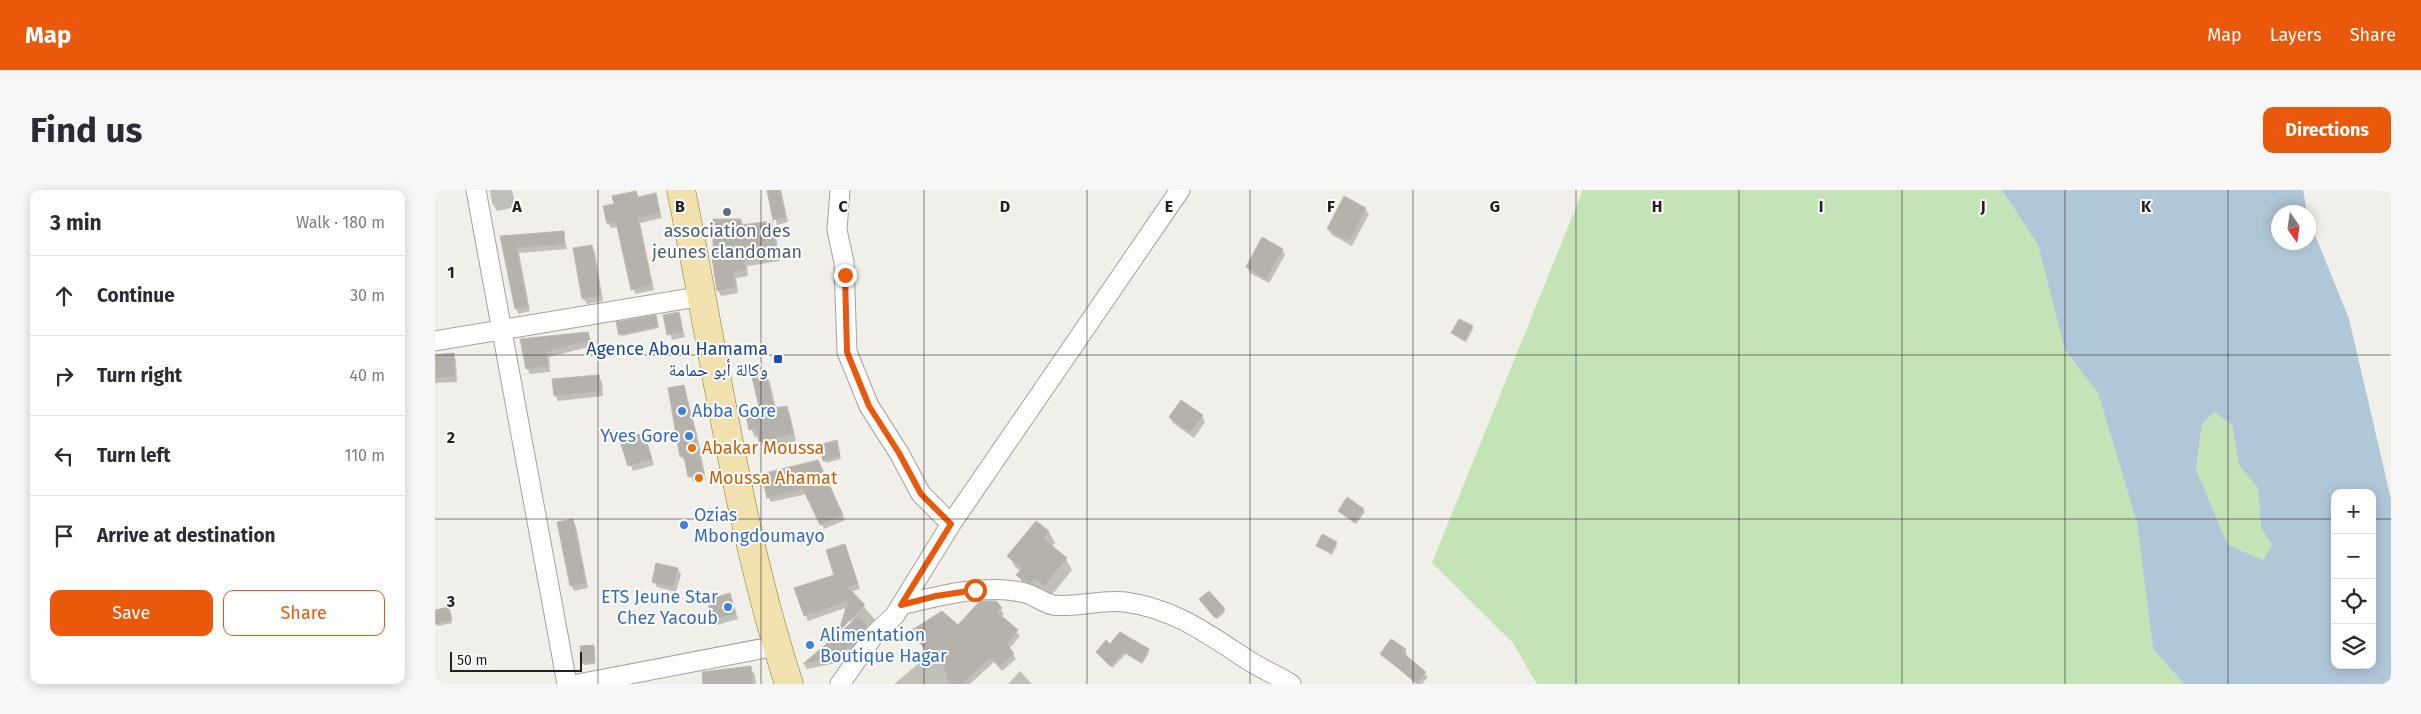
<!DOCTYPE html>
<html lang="en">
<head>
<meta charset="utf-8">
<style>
	body { margin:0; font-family:"Fira Sans","Noto Naskh Arabic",sans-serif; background:#f7f7f7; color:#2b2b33 }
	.controls { position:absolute; right:15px; bottom:15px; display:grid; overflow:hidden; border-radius:10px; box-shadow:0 2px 12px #0003 }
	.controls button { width:45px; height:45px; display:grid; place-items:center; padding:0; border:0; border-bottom:1px solid #e1e1e2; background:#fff; color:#2b2b33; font:25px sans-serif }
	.compass { position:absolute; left:1836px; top:15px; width:45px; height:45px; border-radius:50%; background:#fff; box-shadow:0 2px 12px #0003; rotate:167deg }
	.scale { position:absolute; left:15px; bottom:12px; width:132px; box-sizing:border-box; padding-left:5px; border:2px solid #212121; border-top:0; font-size:14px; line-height:18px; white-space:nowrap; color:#212121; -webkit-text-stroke:4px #fff; paint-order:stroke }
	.stop { position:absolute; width:15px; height:15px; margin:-11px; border:4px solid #ea580c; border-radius:50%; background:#fff }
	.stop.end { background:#ea580c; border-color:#fff; box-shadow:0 1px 5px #0008 }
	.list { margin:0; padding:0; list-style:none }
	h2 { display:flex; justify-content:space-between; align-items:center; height:65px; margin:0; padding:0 20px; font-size:21px }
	h2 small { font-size:16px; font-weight:400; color:#7c7c81 }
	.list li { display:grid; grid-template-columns:32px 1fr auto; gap:15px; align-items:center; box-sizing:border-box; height:80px; padding:0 20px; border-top:1px solid #e1e1e2 }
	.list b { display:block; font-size:19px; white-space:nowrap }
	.list em { font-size:16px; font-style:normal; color:#7c7c81 }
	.actions { display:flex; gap:10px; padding:15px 20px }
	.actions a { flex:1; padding:11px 0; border:1px solid #ea580c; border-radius:10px; text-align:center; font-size:18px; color:#ea580c }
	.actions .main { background:#ea580c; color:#fff }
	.icon { flex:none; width:28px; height:28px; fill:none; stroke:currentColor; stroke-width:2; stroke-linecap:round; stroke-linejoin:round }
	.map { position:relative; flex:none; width:1956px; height:494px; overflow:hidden; border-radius:10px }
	header { display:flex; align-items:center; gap:30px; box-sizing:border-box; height:70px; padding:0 25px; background:#ea580c; color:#fff }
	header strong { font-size:24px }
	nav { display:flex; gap:28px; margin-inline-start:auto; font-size:18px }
	.intro { display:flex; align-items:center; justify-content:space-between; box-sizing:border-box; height:120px; padding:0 30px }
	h1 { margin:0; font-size:35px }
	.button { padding:12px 22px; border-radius:10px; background:#ea580c; color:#fff; font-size:18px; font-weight:700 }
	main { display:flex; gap:30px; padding:0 30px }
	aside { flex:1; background:#fff; border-radius:10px; box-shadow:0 2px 12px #0003 }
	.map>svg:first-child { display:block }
	.grass { fill:#c4e3b6 }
	.water { fill:#b0c7d8; fill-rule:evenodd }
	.shadow { fill:#0003 }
	.building { fill:#b5b2ac; stroke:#c0b9ad }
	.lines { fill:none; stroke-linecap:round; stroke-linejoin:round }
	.street-casing { stroke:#a2a2a2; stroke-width:21 }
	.primary-casing { stroke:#8b7b13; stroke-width:29 }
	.street { stroke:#fff; stroke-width:19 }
	.primary { stroke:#f1e1ae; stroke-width:28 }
	.route { stroke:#ea580c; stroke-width:6 }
	.grid { fill:none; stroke:#212121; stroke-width:1; stroke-opacity:0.55 }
	.service-dot { fill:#5c6f8a; stroke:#fff; stroke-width:2 }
	.transit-dot { fill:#1a4fb4; stroke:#fff; stroke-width:2 }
	.shop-dot { fill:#3f7fe0; stroke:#fff; stroke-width:2 }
	.food-dot { fill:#e8710a; stroke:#fff; stroke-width:2 }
	.labels { text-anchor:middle; stroke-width:4; stroke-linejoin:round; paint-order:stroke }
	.service-label { font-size:18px; fill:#4e5e75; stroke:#fff }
	.transit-label { font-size:18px; fill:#164399; stroke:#fff; text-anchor:end }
	.shop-label { font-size:18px; fill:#366cbe; stroke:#fff; text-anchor:start }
	.food-label { font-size:18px; fill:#c56008; stroke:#fff; text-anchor:start }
	.grid-label { font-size:16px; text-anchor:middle; font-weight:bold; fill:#212121; stroke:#fff; stroke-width:4; stroke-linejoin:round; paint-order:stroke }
</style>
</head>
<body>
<header>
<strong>Map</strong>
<nav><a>Map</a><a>Layers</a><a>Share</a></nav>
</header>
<div class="intro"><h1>Find us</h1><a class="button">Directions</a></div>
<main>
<aside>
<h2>3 min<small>Walk · 180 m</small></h2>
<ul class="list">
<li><svg class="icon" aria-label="ahead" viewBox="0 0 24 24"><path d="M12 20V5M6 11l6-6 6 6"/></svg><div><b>Continue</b></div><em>30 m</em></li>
<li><svg class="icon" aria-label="right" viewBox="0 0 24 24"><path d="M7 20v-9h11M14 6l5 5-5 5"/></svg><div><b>Turn right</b></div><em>40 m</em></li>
<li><svg class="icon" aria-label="left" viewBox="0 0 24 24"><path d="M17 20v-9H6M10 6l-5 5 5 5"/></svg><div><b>Turn left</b></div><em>110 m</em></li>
<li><svg class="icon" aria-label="arrive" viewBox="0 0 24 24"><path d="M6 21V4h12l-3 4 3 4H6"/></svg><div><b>Arrive at destination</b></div></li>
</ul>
<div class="actions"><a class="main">Save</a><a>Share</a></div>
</aside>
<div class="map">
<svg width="1956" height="494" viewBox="0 0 1956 494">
	<rect width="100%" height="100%" fill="#f0efe9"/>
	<g class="grass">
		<polygon points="1148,0 1567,0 1603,55 1630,160 1663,203 1702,333 1718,459 1749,494 1102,494 1078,453 997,373"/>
		<polygon points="1779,222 1797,235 1804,275 1823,298 1826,338 1837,355 1828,370 1793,355 1761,279 1767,234"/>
	</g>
	<path class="water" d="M1567 0H1868L1872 22H1844V52H1874V30L1914 129 1956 309V494H1749L1718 459 1702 333 1663 203 1630 160 1603 55ZM1779 222 1797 235 1804 275 1823 298 1826 338 1837 355 1828 370 1793 355 1761 279 1767 234ZM1900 303H1937V475H1900Z"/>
	<g class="shadow">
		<polygon points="55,0 77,0 81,17 62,21 57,13"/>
		<polygon points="333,0 346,0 353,32 342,35"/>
		<polygon points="201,3 204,8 220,4 227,28 205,33 219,100 200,104 183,37 176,38 173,33 180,15"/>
		<polygon points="930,19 934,24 917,56 897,45 893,39"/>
		<polygon points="306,30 309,36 337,35 340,40 345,71 312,76 313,86 301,88 303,103 286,106 283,100"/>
		<polygon points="128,43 132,59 84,63 95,121 84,124 81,119 67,47"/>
		<polygon points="156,56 160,62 168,111 152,114 148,108"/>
		<polygon points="847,59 850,65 834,93 815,83 812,77"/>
		<polygon points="243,123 250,147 237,150 230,126"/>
		<polygon points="221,127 224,138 187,146 185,144"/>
		<polygon points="1037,137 1038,139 1031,152 1018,143"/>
		<polygon points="153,143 157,156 114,167 115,182 95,184 92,178 87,151"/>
		<polygon points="18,165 21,170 22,192 0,193 0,166"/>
		<polygon points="331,185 335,192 341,219 351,217 355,224 361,251 329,259 324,246 320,247 316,239 325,218"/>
		<polygon points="163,186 167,192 168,206 123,211 120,205"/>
		<polygon points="249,196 262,244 271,290 258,292 252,271 250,272 246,266"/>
		<polygon points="767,226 770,232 759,248 738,233 735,227"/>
		<polygon points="211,250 219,275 198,281 187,251"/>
		<polygon points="402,254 406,269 391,273 389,270"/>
		<polygon points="385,277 410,330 389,339 372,304 336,312 333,307"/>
		<polygon points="928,320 930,322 921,334 904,321"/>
		<polygon points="137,331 141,336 153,398 139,401 136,395"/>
		<polygon points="601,333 614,342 620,353 616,357 631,369 637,380 616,406 606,399 602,403 589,396 583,385 586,381 580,377 574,366"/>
		<polygon points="901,353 902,355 897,365 882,356"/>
		<polygon points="410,355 425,399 416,402 443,433 424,455 405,472 372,479 369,475 419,432 413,430 413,417 373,431 361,399 401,386"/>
		<polygon points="243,379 246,385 241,402 222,397 219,392"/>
		<polygon points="774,402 790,422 782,429 767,412"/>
		<polygon points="295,405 303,429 282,435 279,429"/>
		<polygon points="561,412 569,424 565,427 585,446 574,459 581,469 567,481 559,472 535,494 459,494 490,468 486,462 490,458"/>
		<polygon points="0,421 14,421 17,433 2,436"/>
		<polygon points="675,456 713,460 714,463 707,474 691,464 677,478 664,465"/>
		<polygon points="158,457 160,474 149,475 147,472"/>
		<polygon points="970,460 972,464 971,467 993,487 987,494 981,494 947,464"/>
		<polygon points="315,477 320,485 321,494 270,494 269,483"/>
		<polygon points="585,481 597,494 573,494"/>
	</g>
	<g class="building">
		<polygon points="332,0 345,0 351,27 338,30"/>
		<polygon points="201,1 203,7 221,3 225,23 203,28 217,95 196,100 181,32 172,34 168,16 179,14 177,6"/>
		<polygon points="909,6 931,18 914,51 892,39"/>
		<polygon points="278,29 306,29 306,35 337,31 342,66 309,71 311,80 298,82 301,97 282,101 276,61 278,61"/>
		<polygon points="129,41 130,54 82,58 93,116 80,119 65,46"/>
		<polygon points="827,47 848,59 831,89 811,77"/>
		<polygon points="157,55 166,105 147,109 138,58"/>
		<polygon points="244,122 248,142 232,145 228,125"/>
		<polygon points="221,125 223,136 184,145 181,132"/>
		<polygon points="1024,129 1038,136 1030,151 1016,143"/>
		<polygon points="153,142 155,150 111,162 113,176 91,179 85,149"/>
		<polygon points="19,163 20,186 1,188 0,165"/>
		<polygon points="331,184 339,218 352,216 358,244 324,252 321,238 314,240 310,221 324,217 317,187"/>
		<polygon points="164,185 166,201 119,206 117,189"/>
		<polygon points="249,195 269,284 253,287 249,266 245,267 233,198"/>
		<polygon points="746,210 768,225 755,243 734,227"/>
		<polygon points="209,243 217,269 193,276 185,251"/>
		<polygon points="402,250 405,266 388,271 384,255"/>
		<polygon points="383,270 408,325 385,335 368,299 332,308 326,284"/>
		<polygon points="912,307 929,319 920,333 903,321"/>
		<polygon points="138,329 151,393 135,396 122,332"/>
		<polygon points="601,331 614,341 609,349 632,368 609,396 600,389 596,393 589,391 581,385 587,378 572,366"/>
		<polygon points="887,344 902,352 896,363 881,356"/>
		<polygon points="410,354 423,394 413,397 430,415 404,441 413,411 369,426 359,398 399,385 391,360"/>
		<polygon points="221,373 243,378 238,397 217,392"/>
		<polygon points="774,401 790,419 780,428 764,409"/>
		<polygon points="295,403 301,424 278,430 272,410"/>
		<polygon points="545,411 561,411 567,418 562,422 583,440 572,454 579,464 564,476 555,468 527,494 514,494 504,458 495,468 477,440 507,421 523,435"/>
		<polygon points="14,417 17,430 0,434 0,420"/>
		<polygon points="424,426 432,436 422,450 402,467 368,474"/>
		<polygon points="685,442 714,459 706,472 689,462 675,476 661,462 671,450 675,454"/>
		<polygon points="956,449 971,459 968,463 991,482 982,493 945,464"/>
		<polygon points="159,455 160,472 146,473 145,456"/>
		<polygon points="316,476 318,494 268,494 267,482"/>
	</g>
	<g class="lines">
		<defs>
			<g id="street">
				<polyline points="41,0 132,494"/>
				<polyline points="405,0 402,40 409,72 412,162 434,216 464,263 486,304 516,334"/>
				<polyline points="0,151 268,106"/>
				<path d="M466 415C503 406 552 393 590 403 599 405 608 413 618 415 642 418 666 409 690 412 741 419 774 445 816 472 829 480 843 486 856 494"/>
				<polyline points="143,494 341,456"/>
				<polyline points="405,494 439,445 460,425 516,334 745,0"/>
			</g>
			<path id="primary" d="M246 0C280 165 302 334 354 494"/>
		</defs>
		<use href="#street" class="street-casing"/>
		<use href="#primary" class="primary-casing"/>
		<use href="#street" class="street"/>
		<use href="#primary" class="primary"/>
	</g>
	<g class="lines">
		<polyline class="route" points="410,85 412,162 434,216 464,263 486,304 516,334 466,415 501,406 540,400"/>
	</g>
	<path class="grid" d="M163 0V494M326 0V494M489 0V494M652 0V494M815 0V494M978 0V494M1141 0V494M1304 0V494M1467 0V494M1630 0V494M1793 0V494M0 165H1956M0 329H1900M1937 329H1956"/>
	<circle class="service-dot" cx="292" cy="22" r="5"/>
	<rect class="transit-dot" x="338" y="164" width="10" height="10" rx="2.5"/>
	<g class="shop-dot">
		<circle cx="247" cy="221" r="5"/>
		<circle cx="254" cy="246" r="5"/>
		<circle cx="249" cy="335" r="5"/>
		<circle cx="293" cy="417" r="5"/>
		<circle cx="375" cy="455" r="5"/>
	</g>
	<g class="food-dot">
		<circle cx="257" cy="258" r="5"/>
		<circle cx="264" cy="288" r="5"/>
	</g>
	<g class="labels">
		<g class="service-label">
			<text x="292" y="47">association des<tspan x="292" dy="21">jeunes clandoman</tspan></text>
		</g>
		<g class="transit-label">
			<text x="333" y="165">Agence Abou Hamama<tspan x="333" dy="21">وكالة أبو حمامة</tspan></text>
		</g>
		<g class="shop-label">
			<text x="257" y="227">Abba Gore</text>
			<text x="244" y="252" text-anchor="end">Yves Gore</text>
			<text x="259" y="331">Ozias<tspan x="259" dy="21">Mbongdoumayo</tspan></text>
			<text x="283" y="413" text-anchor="end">ETS Jeune Star<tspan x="283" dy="21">Chez Yacoub</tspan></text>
			<text x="385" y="451">Alimentation<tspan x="385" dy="21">Boutique Hagar</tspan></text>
		</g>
		<g class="food-label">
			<text x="267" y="264">Abakar Moussa</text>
			<text x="274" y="294">Moussa Ahamat</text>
		</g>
	</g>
	<g class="grid-label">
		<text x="82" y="22">A</text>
		<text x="245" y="22">B</text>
		<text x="408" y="22">C</text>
		<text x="570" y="22">D</text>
		<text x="734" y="22">E</text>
		<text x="896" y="22">F</text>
		<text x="1060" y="22">G</text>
		<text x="1222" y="22">H</text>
		<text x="1386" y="22">I</text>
		<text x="1548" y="22">J</text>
		<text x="1711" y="22">K</text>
		<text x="16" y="88">1</text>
		<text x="16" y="253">2</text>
		<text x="16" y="417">3</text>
	</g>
</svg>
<div class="controls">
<button>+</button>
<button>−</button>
<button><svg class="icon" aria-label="locate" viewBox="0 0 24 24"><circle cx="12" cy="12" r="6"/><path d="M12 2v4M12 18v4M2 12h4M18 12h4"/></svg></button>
<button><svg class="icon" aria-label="layers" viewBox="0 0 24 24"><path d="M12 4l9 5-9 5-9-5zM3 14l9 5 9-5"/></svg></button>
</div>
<svg class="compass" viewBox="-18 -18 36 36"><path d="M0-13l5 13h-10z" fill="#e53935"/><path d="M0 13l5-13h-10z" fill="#7c7c81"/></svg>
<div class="scale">50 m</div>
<div class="stop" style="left:540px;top:400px"></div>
<div class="stop end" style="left:410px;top:85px"></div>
</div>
</main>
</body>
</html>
